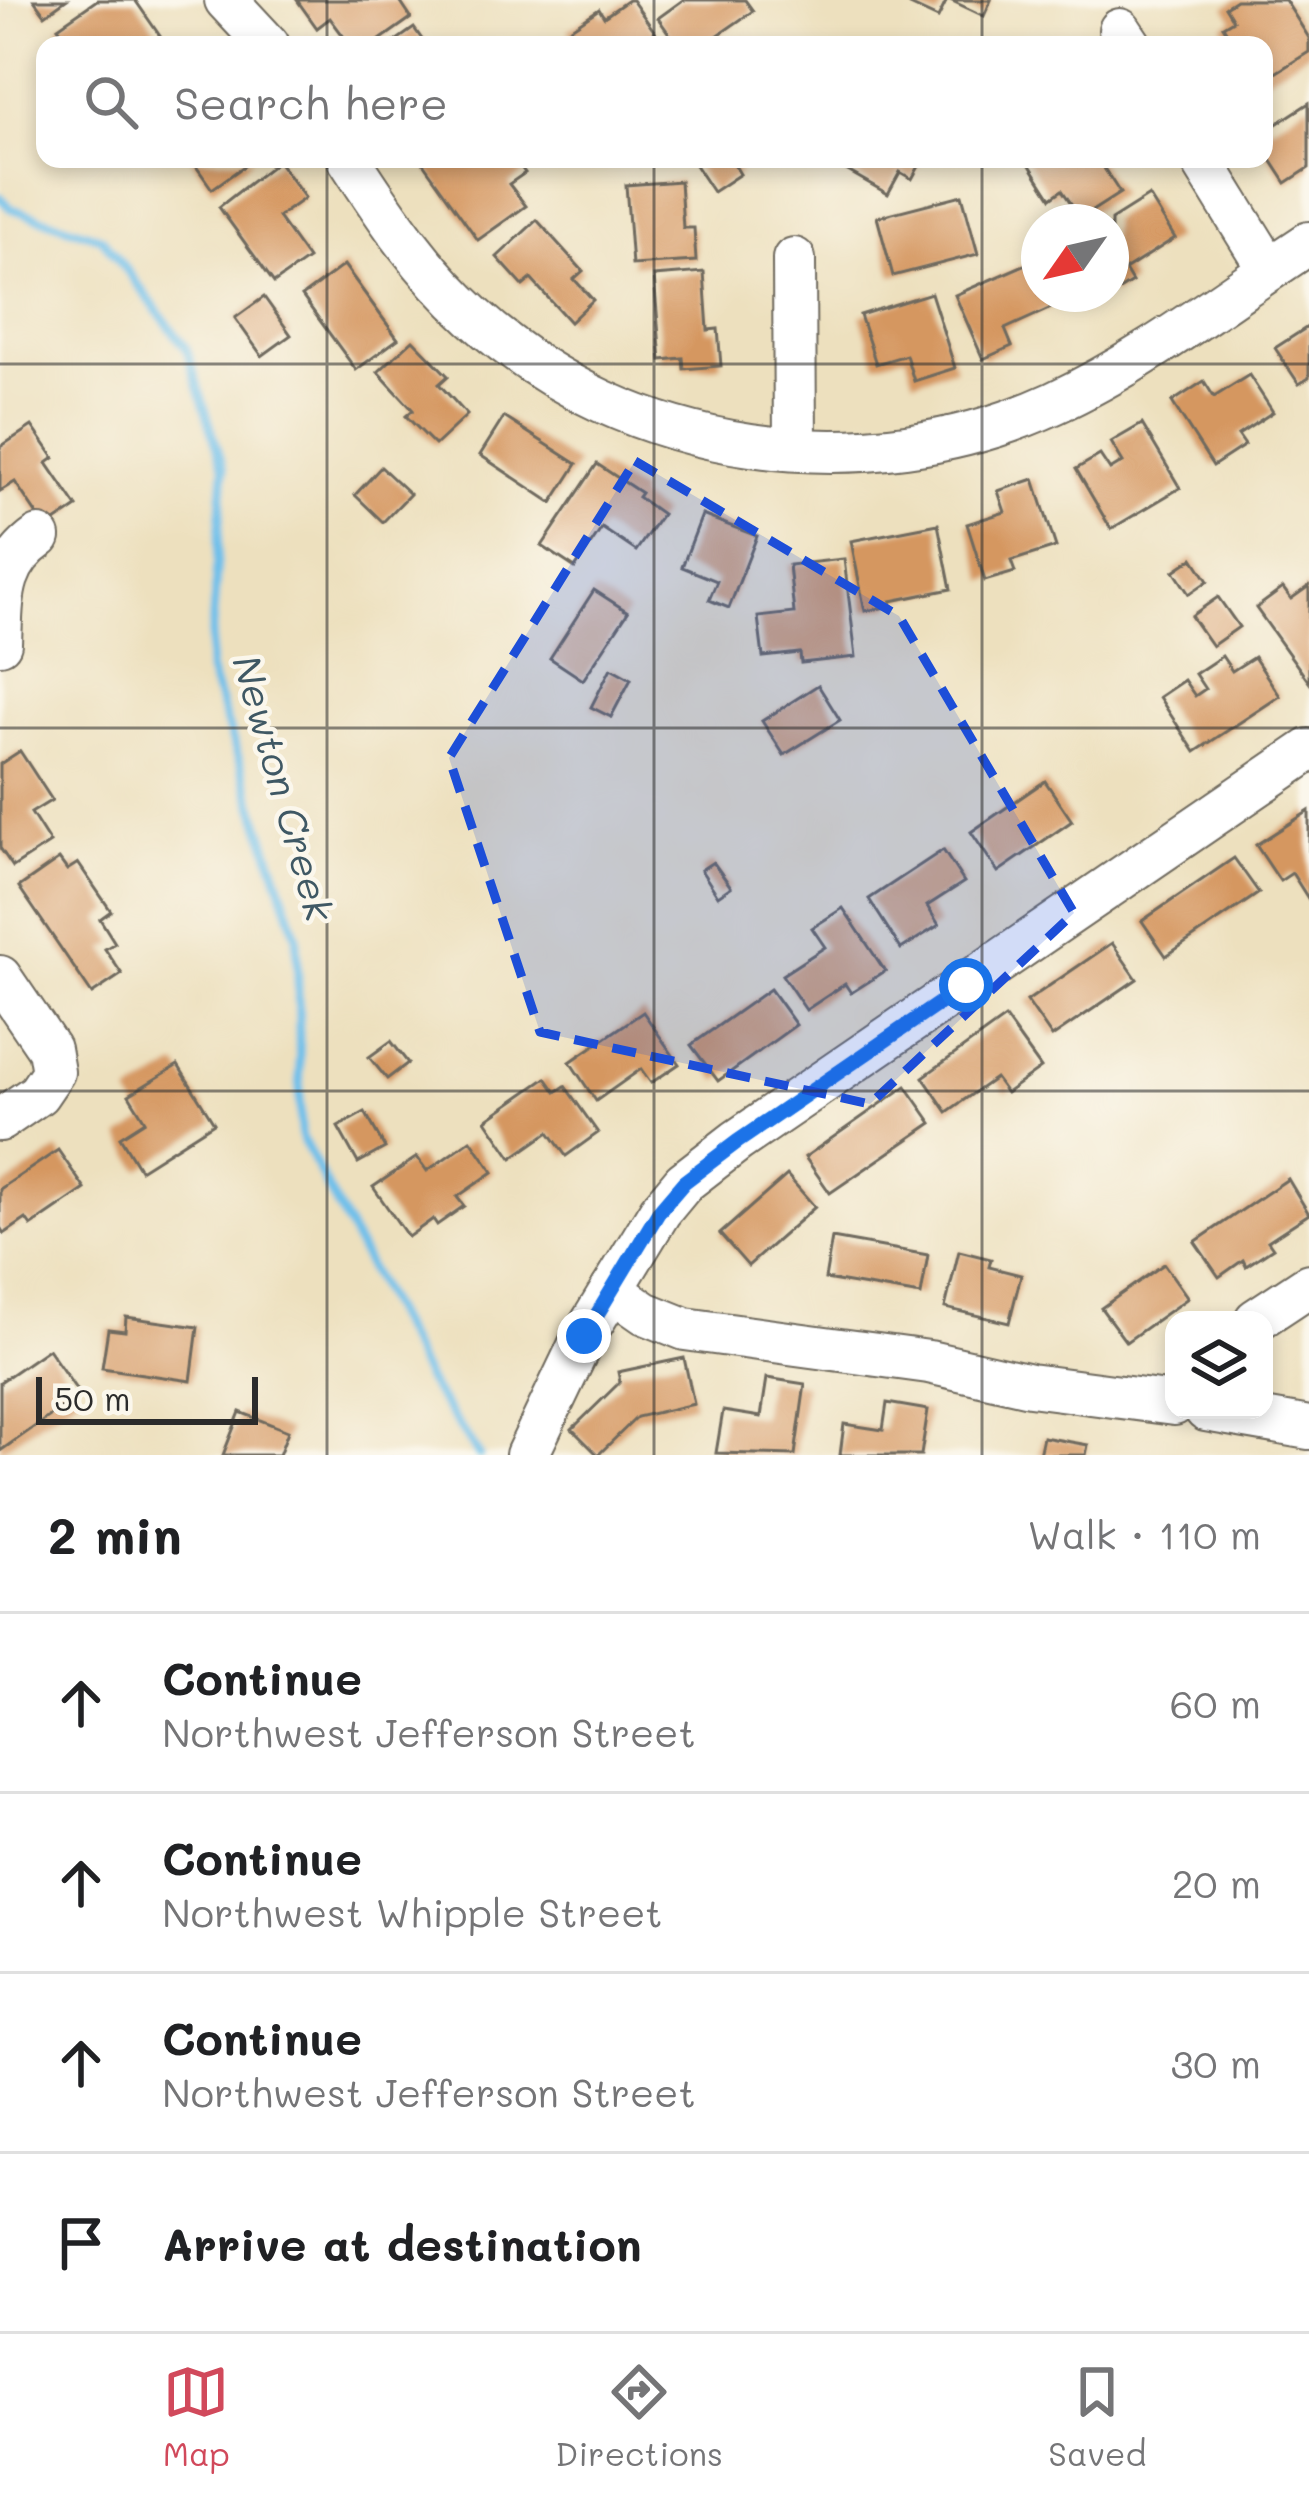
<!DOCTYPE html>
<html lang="en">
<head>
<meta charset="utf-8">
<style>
	body { margin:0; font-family:Mali,sans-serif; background:#f6f6f6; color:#202124 }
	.controls { position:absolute; right:36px; bottom:36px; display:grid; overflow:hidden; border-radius:24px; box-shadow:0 6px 18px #0003 }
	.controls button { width:108px; height:108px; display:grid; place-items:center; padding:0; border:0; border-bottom:3px solid #e0e0e0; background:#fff; color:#202124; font:60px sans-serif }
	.compass { position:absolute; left:1021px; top:204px; width:108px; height:108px; border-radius:50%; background:#fff; box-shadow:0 6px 18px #0003; rotate:236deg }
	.scale { position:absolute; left:36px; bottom:30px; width:222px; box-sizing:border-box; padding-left:12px; border:6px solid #2b2b2b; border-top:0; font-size:33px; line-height:42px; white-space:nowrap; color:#2b2b2b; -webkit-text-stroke:9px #fbf7ec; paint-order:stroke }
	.stop { position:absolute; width:36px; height:36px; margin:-27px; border:9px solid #1a73e8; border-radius:50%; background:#fff }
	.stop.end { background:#1a73e8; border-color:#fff; box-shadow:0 3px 12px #0008 }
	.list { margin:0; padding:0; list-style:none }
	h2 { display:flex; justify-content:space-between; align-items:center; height:156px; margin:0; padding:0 48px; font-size:51px }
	h2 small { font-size:39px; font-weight:400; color:#757577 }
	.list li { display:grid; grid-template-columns:78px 1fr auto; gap:36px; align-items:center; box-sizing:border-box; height:180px; padding:0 48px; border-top:3px solid #e0e0e0 }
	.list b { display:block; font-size:45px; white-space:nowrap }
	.list p { margin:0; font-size:39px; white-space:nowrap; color:#757577 }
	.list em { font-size:39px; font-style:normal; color:#757577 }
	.icon { flex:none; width:66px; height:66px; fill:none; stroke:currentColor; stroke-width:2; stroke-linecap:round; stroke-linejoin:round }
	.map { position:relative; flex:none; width:1309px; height:1455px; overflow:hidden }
	.search { position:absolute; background:#fff; box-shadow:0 6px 18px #0003; left:36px; right:36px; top:36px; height:132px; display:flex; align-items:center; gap:30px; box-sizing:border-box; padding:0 42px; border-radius:24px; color:#757577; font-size:45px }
	.sheet { height:876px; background:#fff }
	nav { display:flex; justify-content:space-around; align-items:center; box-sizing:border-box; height:168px; border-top:3px solid #e0e0e0; background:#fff; font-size:33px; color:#757577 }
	nav a { display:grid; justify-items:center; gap:6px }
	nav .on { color:#d1495b }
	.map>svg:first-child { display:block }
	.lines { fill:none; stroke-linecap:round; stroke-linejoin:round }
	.stream { stroke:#6fc0ea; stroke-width:9 }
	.building { fill:#d59761 }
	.minor-casing { stroke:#6f6a5e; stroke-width:46 }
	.minor { stroke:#fff; stroke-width:42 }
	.route { stroke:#1a73e8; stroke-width:15 }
	.marked { fill:#1d4ed8; fill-opacity:0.2; stroke:#1d4ed8; stroke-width:9; stroke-dasharray:24 15; stroke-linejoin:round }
	.grid { fill:none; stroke:#2b2b2b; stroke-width:3; stroke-opacity:0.55 }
	.labels { text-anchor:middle; stroke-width:9; stroke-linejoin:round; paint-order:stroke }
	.water-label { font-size:39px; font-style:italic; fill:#3f5864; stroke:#fbf7ec }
</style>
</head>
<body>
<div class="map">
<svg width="1309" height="1455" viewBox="0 0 1309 1455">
	<rect width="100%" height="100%" fill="#fbf7ec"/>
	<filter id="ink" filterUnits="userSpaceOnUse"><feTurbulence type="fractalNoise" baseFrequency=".00833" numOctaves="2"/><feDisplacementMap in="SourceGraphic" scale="24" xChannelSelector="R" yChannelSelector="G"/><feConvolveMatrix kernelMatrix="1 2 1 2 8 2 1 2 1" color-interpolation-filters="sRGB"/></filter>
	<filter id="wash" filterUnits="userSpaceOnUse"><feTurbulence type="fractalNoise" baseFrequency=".004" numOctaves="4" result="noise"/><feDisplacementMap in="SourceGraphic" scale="48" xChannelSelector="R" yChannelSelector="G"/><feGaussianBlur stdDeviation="2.7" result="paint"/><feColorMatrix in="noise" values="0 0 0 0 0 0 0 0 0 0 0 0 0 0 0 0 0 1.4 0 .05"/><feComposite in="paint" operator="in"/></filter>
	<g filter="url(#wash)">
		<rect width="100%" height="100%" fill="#ede0be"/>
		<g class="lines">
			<polyline class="stream" points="0,197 10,208 102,238 186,348 224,469 209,669 297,936 301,1136 429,1384 479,1455"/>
		</g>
		<g id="blocks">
			<g class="building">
				<polygon points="34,0 66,0 45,15"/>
				<polygon points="97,0 135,0 160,36 147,45 71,45 58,27"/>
				<polygon points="297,0 399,0 411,18 373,45 350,45 330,18 317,28"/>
				<polygon points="628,0 632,0 664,45 579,45 568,30 599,9 604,17"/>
				<polygon points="683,0 745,0 753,11 704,45 677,45 658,18"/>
				<polygon points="912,0 947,0 938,18 910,5"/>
				<polygon points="950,0 991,0 984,16"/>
				<polygon points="1236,0 1285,0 1309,38 1309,52 1264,80 1264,45 1235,45 1223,26 1233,20 1225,7"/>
				<polygon points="414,28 426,45 390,45"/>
				<polygon points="1309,103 1309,168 1286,183 1264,149 1264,132"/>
				<polygon points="191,159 254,159 212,189"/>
				<polygon points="429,159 515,159 525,173 509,184 526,206 478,240 423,163"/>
				<polygon points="691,159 731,159 740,174 713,192"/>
				<polygon points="834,159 923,159 912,179 900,172 888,194 832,162"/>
				<polygon points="1026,159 1098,159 1120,193 1081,218 1062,190 1051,198"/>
				<polygon points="278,161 305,198 278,217 308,259 274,283 219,207"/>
				<polygon points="680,181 683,228 694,228 696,261 632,265 626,185"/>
				<polygon points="962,195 978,254 893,276 877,217"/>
				<polygon points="1149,196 1175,238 1125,270 1132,282 1111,295 1111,220"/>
				<polygon points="537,220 583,271 574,279 593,300 570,322 531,279 523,286 497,257"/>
				<polygon points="1031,262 1039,280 1039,294 1045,294 1051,308 1005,329 1012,346 983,359 955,295"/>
				<polygon points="344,265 398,339 356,370 302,296"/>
				<polygon points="704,272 708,330 718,329 721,366 684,369 683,358 661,360 654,276"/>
				<polygon points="931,293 955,368 914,381 906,355 876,364 860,315"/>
				<polygon points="264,297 291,335 262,356 235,318"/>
				<polygon points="1309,326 1309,378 1299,384 1275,348"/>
				<polygon points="413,340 448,376 439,384 467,415 435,445 406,416 413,410 378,372"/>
				<polygon points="1249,375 1273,412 1238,435 1245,445 1213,466 1172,402 1204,381 1214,397"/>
				<polygon points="504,417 577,464 552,503 480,455"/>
				<polygon points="1142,424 1180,488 1111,529 1076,469 1100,455 1110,470 1123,462 1111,442"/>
				<polygon points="32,426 54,458 47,463 77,507 46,528 15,482 0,491 0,447"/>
				<polygon points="597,464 641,493 638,497 662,514 636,551 602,528 575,568 542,546"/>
				<polygon points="381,467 410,494 383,522 355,495"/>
				<polygon points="1034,479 1056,547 1011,561 1015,572 985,581 967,524 1005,512 998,491"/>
				<polygon points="702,515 757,536 729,608 709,600 717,581 682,567"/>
				<polygon points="938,524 951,589 891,601 892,606 865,611 851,541"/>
				<polygon points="1193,558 1208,581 1189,594 1174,571"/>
				<polygon points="844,559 856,657 801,663 800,653 763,657 758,617 794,613 789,565"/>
				<polygon points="1309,586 1309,682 1256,608 1283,588 1291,599"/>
				<polygon points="594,590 628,612 583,680 550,658"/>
				<polygon points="1218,597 1239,627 1212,646 1191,616"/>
				<polygon points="1222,656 1232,671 1254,657 1280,696 1195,752 1159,697 1184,680 1195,696 1205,689 1195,674"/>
				<polygon points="611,668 631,679 611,717 591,707"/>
				<polygon points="818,685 840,720 784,755 762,721"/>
				<polygon points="20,751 52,800 31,813 50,843 13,867 0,848 0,764"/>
				<polygon points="1045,781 1072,821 998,872 971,832"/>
				<polygon points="1309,811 1309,900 1292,873 1280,881 1256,845"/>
				<polygon points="943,850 964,882 927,906 939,925 901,949 869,899"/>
				<polygon points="1234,858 1259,893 1166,956 1142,921"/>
				<polygon points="59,859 67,870 78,863 111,911 100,919 115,943 105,949 122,974 92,994 19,887"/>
				<polygon points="713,862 731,887 718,896 701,870"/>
				<polygon points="843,908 885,971 851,993 845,984 806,1010 782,975 825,947 812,928"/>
				<polygon points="1112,943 1137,979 1052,1037 1027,1001"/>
				<polygon points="770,989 796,1025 718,1081 691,1045"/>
				<polygon points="643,1012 679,1064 651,1083 641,1069 596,1101 570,1062"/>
				<polygon points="1005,1018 1041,1068 1006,1093 995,1078 947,1112 923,1077"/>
				<polygon points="391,1041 408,1063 387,1079 369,1057"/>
				<polygon points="178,1065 214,1123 140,1170 120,1137 145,1121 129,1095"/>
				<polygon points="546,1078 556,1092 565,1086 598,1133 566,1156 549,1132 512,1158 486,1120"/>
				<polygon points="906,1086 932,1123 830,1193 805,1157"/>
				<polygon points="365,1112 385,1148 358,1163 338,1127"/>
				<polygon points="471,1140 493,1172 457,1197 464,1206 437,1225 433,1219 408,1237 373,1187 417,1157 427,1171"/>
				<polygon points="58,1150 85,1189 31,1226 26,1219 4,1234 0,1227 0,1189"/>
				<polygon points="787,1175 815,1207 748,1266 720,1234"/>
				<polygon points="1288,1179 1309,1214 1268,1241 1273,1248 1246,1266 1243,1260 1219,1277 1195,1242"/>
				<polygon points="832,1238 928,1255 921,1295 825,1279"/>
				<polygon points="959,1251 991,1259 989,1267 1021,1275 1009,1323 945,1308"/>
				<polygon points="1164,1264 1188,1298 1126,1342 1101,1308"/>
				<polygon points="126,1317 198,1327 191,1381 102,1368 108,1329 125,1331"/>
				<polygon points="48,1349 80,1395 0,1451 0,1382"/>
				<polygon points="684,1358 694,1404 637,1417 598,1455 572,1429 620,1382 618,1372"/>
				<polygon points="767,1378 805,1384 795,1455 716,1453 723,1411 761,1417"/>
				<polygon points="887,1403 928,1410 921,1455 840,1455 844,1424 883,1430"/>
				<polygon points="240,1412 288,1431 279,1455 223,1455"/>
				<polygon points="1043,1437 1088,1445 1086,1455 1039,1455"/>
			</g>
		</g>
	</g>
	<g filter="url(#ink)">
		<use href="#blocks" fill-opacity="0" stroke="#6f6a5e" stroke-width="3"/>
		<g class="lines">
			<defs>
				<g id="minor">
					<polyline points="226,0 268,45"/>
					<polyline points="1120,30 1130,45"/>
					<path d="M349 159C386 216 422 270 473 316 627 457 866 490 1054 403 1145 361 1225 298 1309 243"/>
					<polyline points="1201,159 1269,269"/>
					<polyline points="794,259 795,449"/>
					<path d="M0 643C2 597 0 564 39 537"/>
					<polyline points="0,977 49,1049 53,1072 38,1094 0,1120"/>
					<polyline points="612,1290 645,1313 685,1329 929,1362 1030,1385 1174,1404"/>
					<polyline points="1256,1320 1309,1285"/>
					<polyline points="1206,1410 1309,1428"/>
					<polyline points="527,1455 584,1336 660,1211 684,1182 737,1141 1309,750"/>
				</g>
			</defs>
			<use href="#minor" class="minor-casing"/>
			<use href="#minor" class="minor"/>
		</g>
	</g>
	<g class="lines" filter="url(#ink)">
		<polyline class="route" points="584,1336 660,1210 684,1182 737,1142 966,985"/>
	</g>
	<path class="marked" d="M635 461 899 616 1074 913 870 1104 540 1032 449 758Z"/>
	<path class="grid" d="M327 0V45M654 0V45M982 0V45M327 159V1455M654 159V1455M982 159V1455M0 364H1309M0 728H1309M0 1091H1309"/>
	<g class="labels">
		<g class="water-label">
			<text transform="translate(283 788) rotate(74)" y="14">Newton Creek</text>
		</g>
	</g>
</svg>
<div class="controls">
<button><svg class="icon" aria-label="layers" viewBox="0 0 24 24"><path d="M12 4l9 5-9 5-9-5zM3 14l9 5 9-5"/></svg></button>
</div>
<svg class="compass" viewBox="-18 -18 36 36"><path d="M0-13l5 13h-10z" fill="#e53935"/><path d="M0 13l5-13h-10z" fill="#757577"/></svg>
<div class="scale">50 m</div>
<div class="stop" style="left:966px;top:985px"></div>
<div class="stop end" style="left:584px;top:1336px"></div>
<div class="search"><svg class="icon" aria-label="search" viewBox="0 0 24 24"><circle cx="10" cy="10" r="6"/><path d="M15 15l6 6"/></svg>Search here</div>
</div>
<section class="sheet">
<h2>2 min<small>Walk · 110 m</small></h2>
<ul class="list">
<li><svg class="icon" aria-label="ahead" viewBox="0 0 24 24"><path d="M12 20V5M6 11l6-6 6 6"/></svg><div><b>Continue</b><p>Northwest Jefferson Street</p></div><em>60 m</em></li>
<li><svg class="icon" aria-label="ahead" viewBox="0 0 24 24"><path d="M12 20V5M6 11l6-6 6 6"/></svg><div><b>Continue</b><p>Northwest Whipple Street</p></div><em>20 m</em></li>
<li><svg class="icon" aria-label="ahead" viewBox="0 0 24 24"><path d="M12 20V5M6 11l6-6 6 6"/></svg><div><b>Continue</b><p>Northwest Jefferson Street</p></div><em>30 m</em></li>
<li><svg class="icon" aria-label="arrive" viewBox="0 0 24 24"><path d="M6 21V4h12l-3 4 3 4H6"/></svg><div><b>Arrive at destination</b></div></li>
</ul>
</section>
<nav>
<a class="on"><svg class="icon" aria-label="map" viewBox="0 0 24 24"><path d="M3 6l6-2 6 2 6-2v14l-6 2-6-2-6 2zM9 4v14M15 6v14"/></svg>Map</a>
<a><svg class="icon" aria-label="directions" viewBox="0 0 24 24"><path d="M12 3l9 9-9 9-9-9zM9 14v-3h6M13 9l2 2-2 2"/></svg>Directions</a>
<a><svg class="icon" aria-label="saved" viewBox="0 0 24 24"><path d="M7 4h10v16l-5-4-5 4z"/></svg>Saved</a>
</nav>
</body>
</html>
